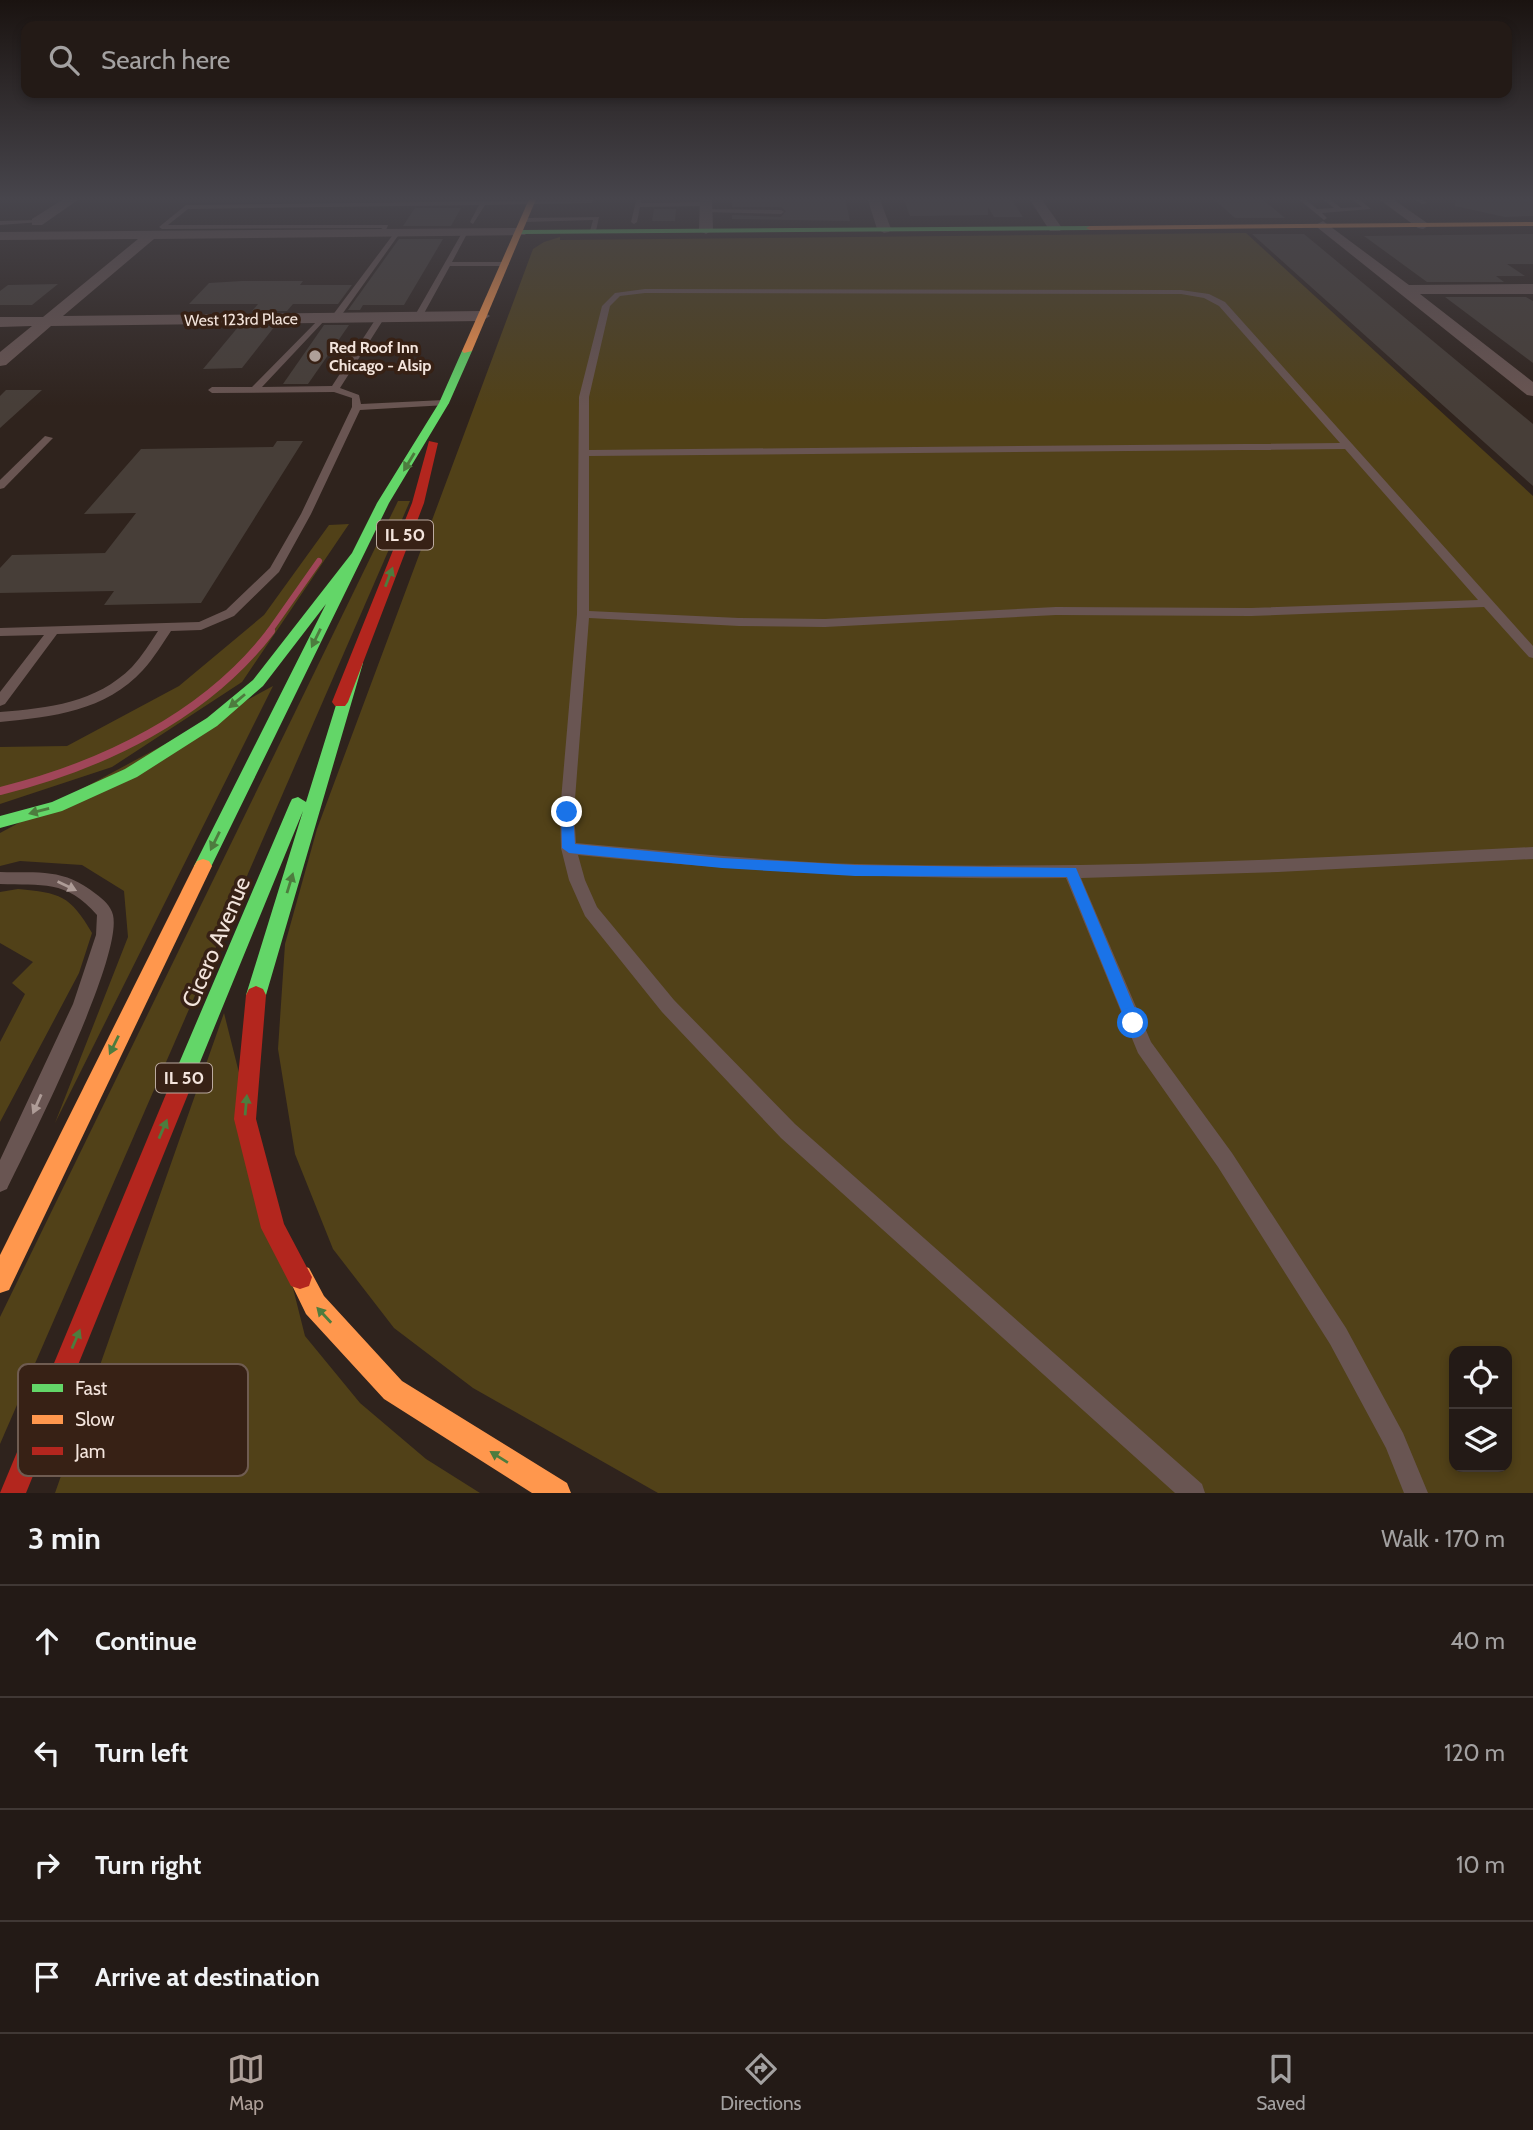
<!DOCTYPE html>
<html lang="en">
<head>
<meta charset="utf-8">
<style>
	body { margin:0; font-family:Cabin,sans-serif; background:#2b231f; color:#f1f3f6 }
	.controls { position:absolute; right:21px; bottom:21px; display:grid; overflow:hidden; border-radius:14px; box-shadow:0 4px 10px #0003 }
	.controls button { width:63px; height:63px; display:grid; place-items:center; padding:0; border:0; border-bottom:2px solid #403835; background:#231a16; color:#f1f3f6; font:35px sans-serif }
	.stop { position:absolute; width:21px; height:21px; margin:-16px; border:5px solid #1a73e8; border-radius:50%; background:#fff }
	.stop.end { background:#1a73e8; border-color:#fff; box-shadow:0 2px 7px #0008 }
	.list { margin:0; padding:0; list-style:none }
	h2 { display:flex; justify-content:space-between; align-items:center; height:91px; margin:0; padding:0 28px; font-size:30px }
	h2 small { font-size:23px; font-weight:400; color:#a3a1a1 }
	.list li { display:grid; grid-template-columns:46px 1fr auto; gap:21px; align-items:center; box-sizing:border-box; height:112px; padding:0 28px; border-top:2px solid #403835 }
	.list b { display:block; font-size:26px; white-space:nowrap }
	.list em { font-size:23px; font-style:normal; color:#a3a1a1 }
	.icon { flex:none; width:38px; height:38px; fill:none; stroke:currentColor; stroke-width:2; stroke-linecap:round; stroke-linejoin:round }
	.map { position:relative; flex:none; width:1533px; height:1493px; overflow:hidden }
	.search { position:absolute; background:#231a16; box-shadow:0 4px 10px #0003; left:21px; right:21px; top:21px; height:77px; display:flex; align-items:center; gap:18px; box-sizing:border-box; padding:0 24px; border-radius:14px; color:#a3a1a1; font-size:26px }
	.sheet { height:539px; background:#231a16 }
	nav { display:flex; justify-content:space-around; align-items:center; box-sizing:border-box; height:98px; border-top:2px solid #403835; background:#231a16; font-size:19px; color:#a3a1a1 }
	nav a { display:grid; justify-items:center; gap:4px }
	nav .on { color:#aea099 }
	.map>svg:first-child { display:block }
	.green { fill:#514118; fill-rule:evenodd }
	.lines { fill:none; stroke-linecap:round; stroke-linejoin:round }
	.stream-far1 { stroke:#a04659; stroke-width:6 }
	.stream { stroke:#a04659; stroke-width:8 }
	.building { fill:#473e38 }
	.lane { fill:#695552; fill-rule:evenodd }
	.street { fill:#695552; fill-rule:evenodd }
	.fast { fill:#63d668; fill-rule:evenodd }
	.slow { fill:#ff974d; fill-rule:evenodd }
	.jam { fill:#b3261e; fill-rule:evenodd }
	.oneway { fill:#4d7c3e }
	.oneway2 { fill:#ae9c97 }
	.route { fill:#1a73e8 }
	.poi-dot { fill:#aea099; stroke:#372115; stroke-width:2.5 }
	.labels { text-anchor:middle; stroke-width:7; stroke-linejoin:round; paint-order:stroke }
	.far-street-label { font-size:16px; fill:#f3e4dc; stroke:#372115 }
	.far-poi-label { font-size:16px; font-weight:bold; fill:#f3e4dc; stroke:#372115; text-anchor:start }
	.shield { fill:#372115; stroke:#bbaaa0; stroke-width:2 }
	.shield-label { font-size:18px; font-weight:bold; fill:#f3e4dc }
	.near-street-label { font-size:23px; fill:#f3e4dc; stroke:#372115 }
	.key { fill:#372115; stroke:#6f5c51; stroke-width:2 }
	.key-label { font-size:19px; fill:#f3e4dc }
</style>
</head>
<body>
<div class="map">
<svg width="1533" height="1493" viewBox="0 0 1533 1493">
	<rect width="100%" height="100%" fill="#2f231d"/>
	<g class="green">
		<path d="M1246 233 1533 496V1493H658L473 1388 394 1328 333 1249 295 1154 278 1049 285 944 317 829 533 249 544 242 560 237V240ZM1454 1351H1507V1467H1454Z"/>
		<polygon points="398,501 410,501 0,1444 0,1317"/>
		<polygon points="349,524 242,682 112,767 0,804 0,747 67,746 179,686 264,615 329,525"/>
		<polygon points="273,686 55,1123 128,937 124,891 82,865 20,861 0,866 0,833"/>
		<path d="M18 889C60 893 70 895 92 933L79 973 0 1122V1042L25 994 12 983 33 962 0 943V892Z"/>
		<polygon points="224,1013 305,1336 360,1403 426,1459 480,1493 55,1493"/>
	</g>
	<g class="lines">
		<polyline class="stream-far1" points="269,632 319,561"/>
		<path class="stream" d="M0 791C102 766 206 716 271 631"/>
	</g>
	<g class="building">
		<polygon points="732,197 845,198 850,221 732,219 732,215 781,217 786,211 781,207 732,207"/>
		<polygon points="903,197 1010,197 1023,217 994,217 988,207 988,215 910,216"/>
		<polygon points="1211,197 1260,197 1285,218 1235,218"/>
		<polygon points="1456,197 1533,197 1533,216 1505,217 1455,206"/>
		<polygon points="415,208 461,208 451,226 403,226"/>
		<polygon points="654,209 676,209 675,221 652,221"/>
		<polygon points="1252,234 1304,234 1533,424 1533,486"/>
		<polygon points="1533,234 1533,264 1507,264 1525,276 1496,276 1504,282 1427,282 1364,236"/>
		<polygon points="399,239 443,239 404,305 363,305 360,310 348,310"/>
		<polygon points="242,281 303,281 300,285 352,285 338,304 293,304 287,311 252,311 258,304 189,304 209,283"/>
		<polygon points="58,284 32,305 0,305 0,291 8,285"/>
		<polygon points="1445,297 1526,297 1533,301 1533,363"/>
		<polygon points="324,325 349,325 308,384 283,384"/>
		<polygon points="239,326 275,326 242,368 203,369"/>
		<polygon points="6,390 42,390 0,428 0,396"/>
		<polygon points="277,441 303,441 201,603 104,605 114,591 0,593 0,568 12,555 105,553 136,513 84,514 141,449 273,447"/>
	</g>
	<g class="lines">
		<g class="lane">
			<polygon points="588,197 594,197 592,203 485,205 473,224 470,222 479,205 188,209 168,225 388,225 385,233 382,235 379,233 382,228 162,229 159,227 186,205 587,200"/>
			<polygon points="637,197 641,197 641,203 706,202 709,204 706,206 640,207 637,222 634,224 631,222"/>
			<polygon points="1296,197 1303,197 1317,209 1334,208 1320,197 1327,197 1341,208 1362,207 1349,197 1356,197 1371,209 1322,213 1327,218 1324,220"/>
			<polygon points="1411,197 1419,197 1427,203 1422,204"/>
			<polygon points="706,209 781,210 784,212 781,214 704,212"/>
			<polygon points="599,217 596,231 593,233 590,231 593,220 524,222 521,220 524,218"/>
			<polygon points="0,221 37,220 40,222 0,225"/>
			<polygon points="463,231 468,232 452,262 505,262 509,264 505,266 450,266 422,317 415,319 414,317"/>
			<polygon points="395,232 400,233 338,320 332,320 332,316"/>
			<path d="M645 289 1181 290 1209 294 1225 302 1533 646V658L1529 657 1484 607 1251 616 1056 615 825 627 739 626 589 618 574 812 576 843C669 851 763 861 856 864 1082 870 1307 859 1533 847V859L1278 872 1081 878 1151 1042 1232 1153 1346 1328 1403 1433 1428 1493H1404L1386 1448 1330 1344 1218 1167 1138 1053 1066 878C902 880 741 871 578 855L585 880 597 907 674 1000 795 1124 1202 1484 1205 1493H1175L781 1138 662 1012 585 916 569 880 561 848 560 812 577 614 579 397 602 306 615 293ZM645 293 1181 294 1204 298 1219 306 1340 443 589 450V397L610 306 620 296ZM1345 449 1478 600 1251 608 1056 607 825 619 739 618 589 611V456Z"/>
			<path d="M381 315 385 317 340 388 359 395 361 404 444 400 449 403 447 405 360 410 311 514 279 572 234 616 201 630 171 631C162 644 154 658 143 670 106 711 52 717 0 722V712C49 708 96 703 132 667 142 656 150 643 158 631L57 634 5 704 0 706V692L44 635 0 636V628L199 622 226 610 270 568 301 514 352 407V398L334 392 212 393 208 390 212 387H252L322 316 326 318 325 320 262 387 332 386 377 317Z"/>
			<polygon points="45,436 53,438 4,488 0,489 0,480"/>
			<path d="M0 872C39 873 64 868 96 894 103 899 111 906 113 915 123 958 30 1142 7 1189L0 1192V1160L73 1004 96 935 97 915C66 879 42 886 0 884Z"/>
		</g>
		<g class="street">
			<polygon points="67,197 82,197 42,225 32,225 32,219"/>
			<polygon points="700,197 712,197 713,230 706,234 699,230"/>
			<polygon points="867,197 879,197 891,229 889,232 884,233 877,229"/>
			<polygon points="1028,197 1040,197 1062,228 1060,231 1050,231"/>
			<polygon points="1376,197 1390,197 1430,225 1423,229 1418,228"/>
			<polygon points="1323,221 1409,285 1533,284 1533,294 1420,294 1533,382 1533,396 1527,395 1318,228 1316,225"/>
			<polygon points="520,228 527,232 525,235 154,239 63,316 482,311 490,316 482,321 51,326 6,365 0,366 0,352 32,326 0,327 0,317 43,317 138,239 0,240 0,232"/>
		</g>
		<g class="fast">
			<polygon points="1090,226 1093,230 520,234 516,232 520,230"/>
			<polygon points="467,348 472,351 449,403 389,503 209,871 203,873 197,871 194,866 326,604 263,686 217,726 137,777 62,811 0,828 0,816 52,802 125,769 207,718 253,680 352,553 377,503 439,403 462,351"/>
			<polygon points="356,658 363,663 266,995 263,1001 256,1004 249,1001 246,995 303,811 189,1089 182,1092 175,1089 171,1082 290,803 292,799 298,797 306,802 349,663"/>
		</g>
		<g class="slow">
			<polygon points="530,197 537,197 472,351 464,353 462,351"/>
			<polygon points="1533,222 1533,226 1090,230 1086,228 1090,226"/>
			<polygon points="203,859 209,861 212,866 9,1290 0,1293 0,1255 194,866 197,861"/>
			<polygon points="300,1265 309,1268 324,1296 402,1381 567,1483 571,1493 532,1493 384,1399 306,1314 288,1277 291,1268"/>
		</g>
		<g class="jam">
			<polygon points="429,441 438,443 424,503 348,702 345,706 335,706 332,702 412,503"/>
			<polygon points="256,986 263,989 266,995 256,1119 284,1224 312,1277 309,1286 300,1289 291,1286 261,1228 234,1119 246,995 249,989"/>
			<polygon points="182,1072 189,1075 193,1082 26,1493 0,1493 171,1082 175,1075"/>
		</g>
	</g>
	<defs><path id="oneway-solid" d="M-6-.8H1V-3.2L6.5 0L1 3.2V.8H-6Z" transform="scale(1.75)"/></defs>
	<g class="oneway">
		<use href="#oneway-solid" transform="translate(409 462) rotate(121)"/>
		<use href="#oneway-solid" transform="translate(389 577) rotate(-69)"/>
		<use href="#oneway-solid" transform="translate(316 638) rotate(116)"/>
		<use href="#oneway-solid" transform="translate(237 701) rotate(140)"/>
		<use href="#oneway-solid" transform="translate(39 811) rotate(165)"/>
		<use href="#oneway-solid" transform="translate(215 841) rotate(116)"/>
		<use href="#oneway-solid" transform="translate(290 883) rotate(-73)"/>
		<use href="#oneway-solid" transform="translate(114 1045) rotate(116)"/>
		<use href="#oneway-solid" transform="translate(246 1105) rotate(-85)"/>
		<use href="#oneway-solid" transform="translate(163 1129) rotate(-67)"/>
		<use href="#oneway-solid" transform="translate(324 1315) rotate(-133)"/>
		<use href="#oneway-solid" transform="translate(76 1339) rotate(-67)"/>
		<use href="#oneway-solid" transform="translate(499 1457) rotate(-148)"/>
	</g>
	<g class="oneway2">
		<use href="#oneway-solid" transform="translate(67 886) rotate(26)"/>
		<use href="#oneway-solid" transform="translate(37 1104) rotate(114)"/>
	</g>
	<linearGradient id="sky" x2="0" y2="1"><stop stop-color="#1a1310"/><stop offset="0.49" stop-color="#47454c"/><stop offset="1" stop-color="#47454c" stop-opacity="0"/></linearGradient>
	<rect width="1533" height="406" fill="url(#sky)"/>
	<polygon class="route" points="567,808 573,812 575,844 722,858 855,865 1076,868 1141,1023 1133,1029 1128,1027 1067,877 855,876 722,868 569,853 562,848 561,812"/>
	<circle class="poi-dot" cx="315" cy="356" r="7"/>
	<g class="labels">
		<g class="far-street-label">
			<text transform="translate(241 319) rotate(-1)" y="6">West 123rd Place</text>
		</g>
		<g class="far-poi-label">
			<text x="329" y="353">Red Roof Inn<tspan x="329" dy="18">Chicago - Alsip</tspan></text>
		</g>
		<g class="shield">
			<rect x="377" y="520.5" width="56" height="29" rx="5"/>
			<rect x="156" y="1063.5" width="56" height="29" rx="5"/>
		</g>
		<g class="shield-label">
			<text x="405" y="541">IL 50</text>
			<text x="184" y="1084">IL 50</text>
		</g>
		<g class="near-street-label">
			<text transform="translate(216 942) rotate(-67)" y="8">Cicero Avenue</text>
		</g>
	</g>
	<rect x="18" y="1364" width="230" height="112" rx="10" class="key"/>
	<rect x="32" y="1384" width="31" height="8" fill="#63d668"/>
	<rect x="32" y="1415" width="31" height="9" fill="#ff974d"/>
	<rect x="32" y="1447" width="31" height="8" fill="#b3261e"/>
	<g class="key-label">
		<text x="75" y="1395">Fast</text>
		<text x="75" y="1426">Slow</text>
		<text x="75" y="1458">Jam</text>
	</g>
</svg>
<div class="controls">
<button><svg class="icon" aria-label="locate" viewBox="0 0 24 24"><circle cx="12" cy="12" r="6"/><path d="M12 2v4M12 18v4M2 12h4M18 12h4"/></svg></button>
<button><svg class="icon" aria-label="layers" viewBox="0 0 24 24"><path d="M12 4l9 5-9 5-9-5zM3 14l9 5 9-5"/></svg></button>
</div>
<div class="stop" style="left:1133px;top:1023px"></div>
<div class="stop end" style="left:567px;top:812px"></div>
<div class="search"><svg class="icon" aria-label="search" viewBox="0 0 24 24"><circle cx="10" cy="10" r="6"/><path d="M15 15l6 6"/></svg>Search here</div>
</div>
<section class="sheet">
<h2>3 min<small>Walk · 170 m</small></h2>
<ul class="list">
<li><svg class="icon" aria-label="ahead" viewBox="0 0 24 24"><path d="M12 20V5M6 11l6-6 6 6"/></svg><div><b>Continue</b></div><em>40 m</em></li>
<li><svg class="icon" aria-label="left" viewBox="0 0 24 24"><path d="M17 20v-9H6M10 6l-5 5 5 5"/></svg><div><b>Turn left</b></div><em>120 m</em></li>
<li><svg class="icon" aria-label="right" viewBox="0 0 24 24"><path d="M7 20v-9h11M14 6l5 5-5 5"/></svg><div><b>Turn right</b></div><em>10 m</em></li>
<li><svg class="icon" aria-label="arrive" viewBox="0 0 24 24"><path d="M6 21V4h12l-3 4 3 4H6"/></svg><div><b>Arrive at destination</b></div></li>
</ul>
</section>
<nav>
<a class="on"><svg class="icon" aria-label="map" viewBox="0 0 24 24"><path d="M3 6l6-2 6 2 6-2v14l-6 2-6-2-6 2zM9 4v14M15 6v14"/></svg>Map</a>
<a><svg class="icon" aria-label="directions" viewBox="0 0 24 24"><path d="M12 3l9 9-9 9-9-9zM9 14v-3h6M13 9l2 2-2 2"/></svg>Directions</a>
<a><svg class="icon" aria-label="saved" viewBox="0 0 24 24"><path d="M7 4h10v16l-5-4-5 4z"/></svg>Saved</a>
</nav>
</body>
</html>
